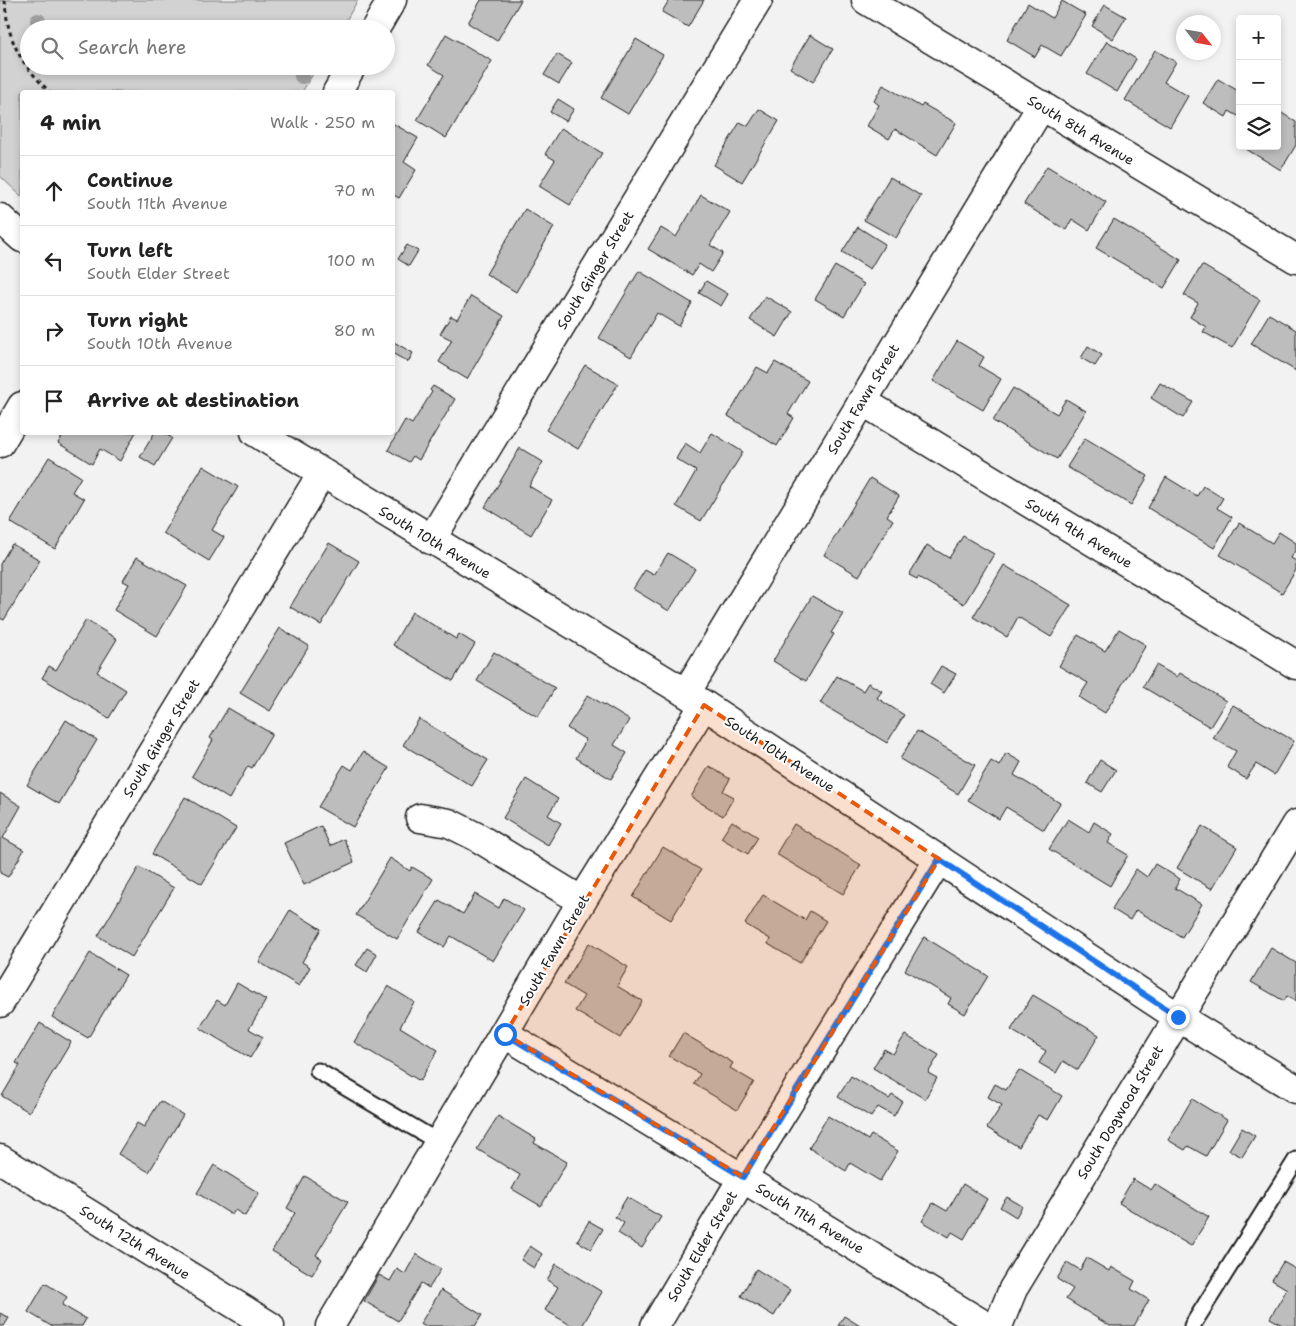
<!DOCTYPE html>
<html lang="en">
<head>
<meta charset="utf-8">
<style>
	body { margin:0; font-family:"Shantell Sans",sans-serif; background:#f6f6f6; color:#222 }
	.controls { position:absolute; right:15px; top:15px; display:grid; overflow:hidden; border-radius:5px; box-shadow:0 2px 8px #0003 }
	.controls button { width:45px; height:45px; display:grid; place-items:center; padding:0; border:0; border-bottom:1px solid #e0e0e0; background:#fff; color:#222; font:25px sans-serif }
	.compass { position:absolute; left:1176px; top:15px; width:45px; height:45px; border-radius:50%; background:#fff; box-shadow:0 2px 8px #0003; rotate:121deg }
	.stop { position:absolute; width:15px; height:15px; margin:-11px; border:4px solid #1a73e8; border-radius:50%; background:#fff }
	.stop.end { background:#1a73e8; border-color:#fff; box-shadow:0 1px 5px #0008 }
	.list { margin:0; padding:0; list-style:none }
	h2 { display:flex; justify-content:space-between; align-items:center; height:65px; margin:0; padding:0 20px; font-size:21px }
	h2 small { font-size:16px; font-weight:400; color:#767676 }
	.list li { display:grid; grid-template-columns:32px 1fr auto; gap:15px; align-items:center; box-sizing:border-box; height:70px; padding:0 20px; border-top:1px solid #e0e0e0 }
	.list b { display:block; font-size:19px; white-space:nowrap }
	.list p { margin:0; font-size:16px; white-space:nowrap; color:#767676 }
	.list em { font-size:16px; font-style:normal; color:#767676 }
	.icon { flex:none; width:28px; height:28px; fill:none; stroke:currentColor; stroke-width:2; stroke-linecap:round; stroke-linejoin:round }
	.map { position:relative; flex:none; width:1296px; height:1326px; overflow:hidden }
	.search { position:absolute; background:#fff; box-shadow:0 2px 8px #0003; left:20px; top:20px; width:375px; height:55px; display:flex; align-items:center; gap:12px; box-sizing:border-box; padding:0 18px; border-radius:28px; color:#767676; font-size:19px }
	.panel { position:absolute; background:#fff; box-shadow:0 2px 8px #0003; left:20px; top:90px; width:375px; height:345px; border-radius:5px }
	.map>svg:first-child { display:block }
	.green { fill:#d2d2d2; stroke:#777 }
	.building { fill:#bdbdbd; stroke:#1c1c1c }
	.lines { fill:none; stroke-linecap:round; stroke-linejoin:round }
	.lane-casing { stroke:#1c1c1c; stroke-width:19 }
	.street-casing { stroke:#1c1c1c; stroke-width:31 }
	.secondary-casing { stroke:#1c1c1c; stroke-width:31 }
	.path { stroke:#1c1c1c; stroke-width:3; stroke-dasharray:4 4; stroke-linecap:butt }
	.lane { stroke:#fff; stroke-width:15 }
	.street { stroke:#fff; stroke-width:28 }
	.secondary { stroke:#fff; stroke-width:28 }
	.tree { fill:#a0a0a0 }
	.route { stroke:#1a73e8; stroke-width:6 }
	.marked { fill:#e8590c; fill-opacity:0.2; stroke:#e8590c; stroke-width:4; stroke-dasharray:10 6; stroke-linejoin:round }
	.labels { text-anchor:middle; stroke-width:4; stroke-linejoin:round; paint-order:stroke }
	.street-label { font-size:14px; fill:#1c1c1c; stroke:#fff }
</style>
</head>
<body>
<div class="map">
<svg width="1296" height="1326" viewBox="0 0 1296 1326">
	<rect width="100%" height="100%" fill="#f2f2f2"/>
	<filter id="ink" filterUnits="userSpaceOnUse"><feTurbulence type="fractalNoise" baseFrequency=".02" numOctaves="2"/><feDisplacementMap in="SourceGraphic" scale="10" xChannelSelector="R" yChannelSelector="G"/><feConvolveMatrix kernelMatrix="1 2 1 2 8 2 1 2 1" color-interpolation-filters="sRGB"/></filter>
	<g filter="url(#ink)">
		<polygon class="green" points="0,0 358,0 341,29 29,29 29,66 318,66 302,92 22,92 22,197 0,176"/>
		<g class="building">
			<polygon points="481,0 521,0 497,41 468,23"/>
			<polygon points="669,0 704,0 688,27 662,12"/>
			<polygon points="1062,1 1086,15 1061,56 1042,45 1035,57 1007,40 1028,3 1052,18"/>
			<polygon points="1105,5 1126,17 1113,39 1092,26"/>
			<polygon points="446,34 492,61 446,138 417,120 444,75 428,65"/>
			<polygon points="810,35 833,49 813,82 790,68"/>
			<polygon points="636,39 663,55 628,114 601,98"/>
			<polygon points="1107,41 1136,59 1117,92 1087,74"/>
			<polygon points="1155,50 1176,62 1164,82 1188,96 1170,127 1125,100"/>
			<polygon points="557,54 572,63 559,84 544,75"/>
			<polygon points="1218,79 1240,92 1240,117 1229,111 1226,117 1203,103"/>
			<polygon points="883,85 921,107 923,104 956,123 937,155 895,129 889,139 867,126 879,105 874,101"/>
			<polygon points="558,99 574,109 566,121 550,112"/>
			<polygon points="759,109 779,121 742,182 714,165 740,122 748,126"/>
			<polygon points="1277,110 1296,122 1296,145 1281,170 1246,149 1247,146 1277,146"/>
			<polygon points="392,123 418,138 404,162 416,170 399,198 392,194"/>
			<polygon points="561,128 602,153 570,205 539,186 555,160 545,154"/>
			<polygon points="1047,166 1106,202 1089,230 1072,219 1066,230 1024,204"/>
			<polygon points="890,177 921,196 896,238 864,220"/>
			<polygon points="701,195 730,212 710,245 723,253 711,272 699,264 692,275 648,249 661,228 676,237"/>
			<polygon points="525,209 554,227 516,292 486,274"/>
			<polygon points="1114,219 1181,260 1164,288 1096,248"/>
			<polygon points="858,227 885,244 870,269 842,252"/>
			<polygon points="407,245 418,251 409,266 398,259"/>
			<polygon points="1202,265 1260,300 1232,348 1203,332 1206,327 1190,317 1198,303 1184,295"/>
			<polygon points="835,266 864,284 844,316 815,299"/>
			<polygon points="639,271 692,303 679,326 657,313 631,357 599,338"/>
			<polygon points="706,281 728,294 721,306 699,293"/>
			<polygon points="471,296 504,316 467,379 439,362 452,340 440,334 451,316 457,319"/>
			<polygon points="765,296 792,312 777,337 750,320"/>
			<polygon points="1269,314 1296,330 1296,371 1251,344"/>
			<polygon points="392,341 413,353 408,362 392,353"/>
			<polygon points="957,341 984,357 979,366 1001,379 983,410 933,381"/>
			<polygon points="1088,346 1102,355 1095,366 1081,358"/>
			<polygon points="775,362 808,381 788,414 794,418 777,446 728,416 757,367 768,373"/>
			<polygon points="585,365 618,384 578,449 546,430"/>
			<polygon points="1160,383 1193,402 1183,418 1151,398"/>
			<polygon points="433,386 455,399 419,460 413,456 409,462 388,450 405,420 412,424 432,392 430,390"/>
			<polygon points="1013,388 1057,414 1066,399 1086,411 1057,459 993,421"/>
			<polygon points="65,432 136,432 120,461 100,449 92,464 58,443"/>
			<polygon points="155,432 162,432 172,438 155,466 140,457"/>
			<polygon points="712,433 743,452 701,521 676,506 696,471 676,459 685,443 700,453"/>
			<polygon points="1085,438 1148,476 1131,505 1067,467"/>
			<polygon points="520,448 543,462 529,486 552,500 531,535 485,507"/>
			<polygon points="49,457 81,477 72,492 84,499 55,549 10,522"/>
			<polygon points="203,466 238,487 212,530 224,537 209,561 163,533"/>
			<polygon points="1166,477 1197,496 1203,486 1223,498 1217,508 1232,517 1214,548 1148,508"/>
			<polygon points="870,478 899,496 887,516 893,520 859,576 824,555"/>
			<polygon points="1239,523 1272,543 1279,532 1296,543 1296,549 1291,558 1296,561 1296,570 1282,593 1220,555"/>
			<polygon points="963,536 994,554 964,604 918,577 917,579 909,575 927,545 949,558"/>
			<polygon points="329,543 359,561 321,625 290,607"/>
			<polygon points="12,544 40,560 4,620 0,618 0,564"/>
			<polygon points="668,553 695,569 669,611 633,589 645,570 654,575"/>
			<polygon points="137,557 187,586 157,636 114,610 129,584 123,581"/>
			<polygon points="1004,565 1071,605 1051,637 1018,617 1007,637 973,617"/>
			<polygon points="812,596 843,614 831,633 834,634 806,681 773,661"/>
			<polygon points="412,612 456,639 459,634 475,644 453,681 393,645"/>
			<polygon points="86,620 117,639 97,672 126,690 109,718 42,678 49,666 56,670"/>
			<polygon points="280,628 309,646 270,711 240,693"/>
			<polygon points="1119,629 1146,645 1105,713 1079,697 1088,683 1059,666 1078,635 1105,651"/>
			<polygon points="494,652 555,688 538,717 477,681"/>
			<polygon points="1156,665 1177,677 1180,673 1226,701 1210,727 1143,687"/>
			<polygon points="941,666 956,674 944,693 930,684"/>
			<polygon points="837,676 863,691 868,683 882,691 877,698 904,715 887,743 820,703"/>
			<polygon points="588,695 629,720 614,745 627,753 611,779 576,758 586,740 567,728"/>
			<polygon points="1233,705 1294,741 1274,775 1256,764 1246,779 1227,767 1236,751 1213,738"/>
			<polygon points="228,708 272,734 252,768 248,766 229,799 192,776 213,740 210,738"/>
			<polygon points="419,719 488,760 472,786 403,745"/>
			<polygon points="66,720 97,740 59,804 27,785"/>
			<polygon points="917,731 975,765 958,794 900,759"/>
			<polygon points="363,752 389,768 353,827 318,807 344,765 352,770"/>
			<polygon points="1006,753 1021,762 1014,775 1060,803 1044,830 1006,807 999,819 968,800 991,761 999,766"/>
			<polygon points="1100,760 1116,770 1102,792 1087,783"/>
			<polygon points="709,766 730,779 723,791 734,797 723,816 691,797"/>
			<polygon points="526,779 558,799 548,815 561,823 548,845 503,818"/>
			<polygon points="0,793 21,806 3,838 24,850 8,877 0,873"/>
			<polygon points="185,797 236,828 202,884 152,854"/>
			<polygon points="1068,819 1089,832 1094,822 1113,834 1108,843 1128,855 1110,886 1049,849"/>
			<polygon points="732,821 758,837 748,854 721,838"/>
			<polygon points="794,824 861,865 843,894 776,854"/>
			<polygon points="321,826 330,846 344,839 354,862 304,885 284,843"/>
			<polygon points="1202,826 1237,847 1212,889 1177,868"/>
			<polygon points="663,847 701,870 671,920 633,897"/>
			<polygon points="390,858 410,871 412,867 433,879 397,939 356,915"/>
			<polygon points="1155,864 1180,879 1175,888 1202,904 1182,937 1136,910 1130,920 1112,909 1136,869 1147,877"/>
			<polygon points="139,867 174,888 132,957 98,936"/>
			<polygon points="475,894 499,908 504,898 524,910 493,961 451,936 444,947 419,932 439,900 463,914"/>
			<polygon points="763,895 805,920 810,911 826,921 800,963 768,944 770,939 745,924"/>
			<polygon points="290,910 321,929 302,962 310,967 299,986 259,962"/>
			<polygon points="924,937 988,976 965,1014 948,1004 951,998 905,970"/>
			<polygon points="589,943 628,967 617,986 642,1001 620,1038 575,1011 584,996 564,984"/>
			<polygon points="367,948 377,954 367,972 356,965"/>
			<polygon points="1271,948 1296,963 1296,1002 1287,996 1284,1001 1251,982"/>
			<polygon points="90,953 126,975 88,1038 52,1017"/>
			<polygon points="237,983 266,1000 249,1029 263,1037 250,1058 200,1028 217,1000 225,1005"/>
			<polygon points="388,986 414,1002 400,1027 438,1050 420,1081 354,1042"/>
			<polygon points="1033,995 1099,1035 1078,1070 1063,1061 1056,1073 1039,1063 1046,1051 1011,1030"/>
			<polygon points="40,1023 71,1042 29,1112 2,1096 20,1065 16,1063"/>
			<polygon points="683,1033 733,1063 730,1068 754,1082 737,1110 694,1084 700,1074 669,1056"/>
			<polygon points="905,1035 939,1055 928,1073 937,1078 925,1099 873,1068 884,1049 893,1054"/>
			<polygon points="1019,1070 1062,1096 1048,1120 1038,1115 1019,1147 987,1128 1002,1105 988,1097 995,1084 1006,1090"/>
			<polygon points="851,1076 889,1099 892,1095 902,1101 894,1116 878,1107 871,1117 838,1097"/>
			<polygon points="1192,1099 1227,1120 1206,1156 1188,1146 1185,1150 1168,1140"/>
			<polygon points="160,1101 183,1115 149,1172 118,1154 137,1123 144,1127"/>
			<polygon points="498,1116 536,1139 534,1143 567,1162 541,1206 512,1189 520,1175 477,1149"/>
			<polygon points="828,1116 868,1140 871,1135 898,1151 880,1181 850,1163 846,1171 809,1148"/>
			<polygon points="1242,1128 1255,1136 1242,1157 1229,1150"/>
			<polygon points="214,1165 259,1193 245,1216 235,1210 232,1215 197,1193"/>
			<polygon points="305,1176 348,1202 316,1255 322,1259 312,1275 272,1251 295,1213 287,1208"/>
			<polygon points="1133,1179 1151,1190 1155,1184 1209,1217 1191,1246 1119,1203"/>
			<polygon points="963,1184 987,1199 964,1239 952,1232 949,1237 922,1221 933,1203 947,1211"/>
			<polygon points="627,1197 661,1217 642,1248 618,1233 624,1223 615,1217"/>
			<polygon points="1007,1197 1022,1206 1016,1217 1000,1207"/>
			<polygon points="589,1221 603,1229 591,1249 577,1241"/>
			<polygon points="530,1246 542,1254 534,1268 521,1260"/>
			<polygon points="416,1254 441,1269 429,1288 421,1283 398,1321 364,1301 379,1275 390,1281 397,1269 405,1274"/>
			<polygon points="1087,1258 1109,1271 1111,1267 1135,1281 1131,1289 1149,1300 1134,1326 1110,1326 1066,1299 1073,1289 1057,1279 1067,1262 1080,1270"/>
			<polygon points="1283,1262 1296,1269 1296,1326 1284,1326 1270,1318 1287,1289 1272,1280"/>
			<polygon points="556,1264 602,1292 582,1326 572,1326 545,1310 558,1287 547,1280"/>
			<polygon points="756,1269 790,1290 774,1316 741,1296"/>
			<polygon points="45,1283 67,1297 62,1305 86,1319 82,1326 51,1326 28,1312"/>
			<polygon points="441,1290 482,1315 475,1326 424,1326 420,1324"/>
			<polygon points="0,1313 9,1318 4,1326 0,1326"/>
			<polygon points="844,1316 860,1326 838,1326"/>
		</g>
		<g class="lines">
			<defs>
				<g id="lane">
					<polyline points="318,1071 440,1143"/>
					<polyline points="1192,1326 1296,1160"/>
				</g>
				<g id="street">
					<polyline points="866,0 1296,259"/>
					<polyline points="375,29 392,0"/>
					<polyline points="337,92 352,66"/>
					<polyline points="862,401 1296,665"/>
					<polyline points="0,443 22,406"/>
					<polyline points="431,540 758,0"/>
					<polyline points="686,693 1042,105"/>
					<polyline points="420,818 449,823 477,837 582,901"/>
					<polyline points="0,1003 322,473"/>
					<polyline points="505,1034 986,1326"/>
					<polyline points="0,1159 270,1326"/>
					<polyline points="330,1326 582,901 704,705"/>
					<polyline points="655,1326 743,1177 939,859"/>
					<polyline points="998,1326 1013,1289 1296,824"/>
				</g>
				<g id="secondary">
					<polyline points="0,218 22,238"/>
					<polyline points="255,432 686,693 1178,1017 1296,1089"/>
				</g>
			</defs>
			<use href="#lane" class="lane-casing"/>
			<use href="#street" class="street-casing"/>
			<use href="#secondary" class="secondary-casing"/>
			<path class="path" d="M5 0C7 41 21 64 50 92"/>
			<use href="#lane" class="lane"/>
			<use href="#street" class="street"/>
			<use href="#secondary" class="secondary"/>
		</g>
		<g class="tree">
			<circle cx="38" cy="21" r="8"/>
			<circle cx="302" cy="76" r="8"/>
		</g>
	</g>
	<g class="lines" filter="url(#ink)">
		<polyline class="route" points="505,1034 743,1177 939,859 1178,1017"/>
	</g>
	<path class="marked" d="M704 705 939 859 743 1177 505 1034Z"/>
	<g class="labels">
		<g class="street-label">
			<text transform="translate(1081 130) rotate(31)" y="5">South 8th Avenue</text>
			<text transform="translate(595 270) rotate(-59)" y="5">South Ginger Street</text>
			<text transform="translate(863 399) rotate(-59)" y="5">South Fawn Street</text>
			<text transform="translate(1079 533) rotate(31)" y="5">South 9th Avenue</text>
			<text transform="translate(435 542) rotate(31)" y="5">South 10th Avenue</text>
			<text transform="translate(161 738) rotate(-59)" y="5">South Ginger Street</text>
			<text transform="translate(780 754) rotate(33)" y="5">South 10th Avenue</text>
			<text transform="translate(554 950) rotate(-60)" y="5">South Fawn Street</text>
			<text transform="translate(1120 1112) rotate(-59)" y="5">South Dogwood Street</text>
			<text transform="translate(810 1218) rotate(31)" y="5">South 11th Avenue</text>
			<text transform="translate(135 1242) rotate(32)" y="5">South 12th Avenue</text>
			<text transform="translate(702 1246) rotate(-60)" y="5">South Elder Street</text>
		</g>
	</g>
</svg>
<div class="controls">
<button>+</button>
<button>−</button>
<button><svg class="icon" aria-label="layers" viewBox="0 0 24 24"><path d="M12 4l9 5-9 5-9-5zM3 14l9 5 9-5"/></svg></button>
</div>
<svg class="compass" viewBox="-18 -18 36 36"><path d="M0-13l5 13h-10z" fill="#e53935"/><path d="M0 13l5-13h-10z" fill="#767676"/></svg>
<div class="stop" style="left:505px;top:1034px"></div>
<div class="stop end" style="left:1178px;top:1017px"></div>
<div class="search"><svg class="icon" aria-label="search" viewBox="0 0 24 24"><circle cx="10" cy="10" r="6"/><path d="M15 15l6 6"/></svg>Search here</div>
<section class="panel">
<h2>4 min<small>Walk · 250 m</small></h2>
<ul class="list">
<li><svg class="icon" aria-label="ahead" viewBox="0 0 24 24"><path d="M12 20V5M6 11l6-6 6 6"/></svg><div><b>Continue</b><p>South 11th Avenue</p></div><em>70 m</em></li>
<li><svg class="icon" aria-label="left" viewBox="0 0 24 24"><path d="M17 20v-9H6M10 6l-5 5 5 5"/></svg><div><b>Turn left</b><p>South Elder Street</p></div><em>100 m</em></li>
<li><svg class="icon" aria-label="right" viewBox="0 0 24 24"><path d="M7 20v-9h11M14 6l5 5-5 5"/></svg><div><b>Turn right</b><p>South 10th Avenue</p></div><em>80 m</em></li>
<li><svg class="icon" aria-label="arrive" viewBox="0 0 24 24"><path d="M6 21V4h12l-3 4 3 4H6"/></svg><div><b>Arrive at destination</b></div></li>
</ul>
</section>
</div>
</body>
</html>
